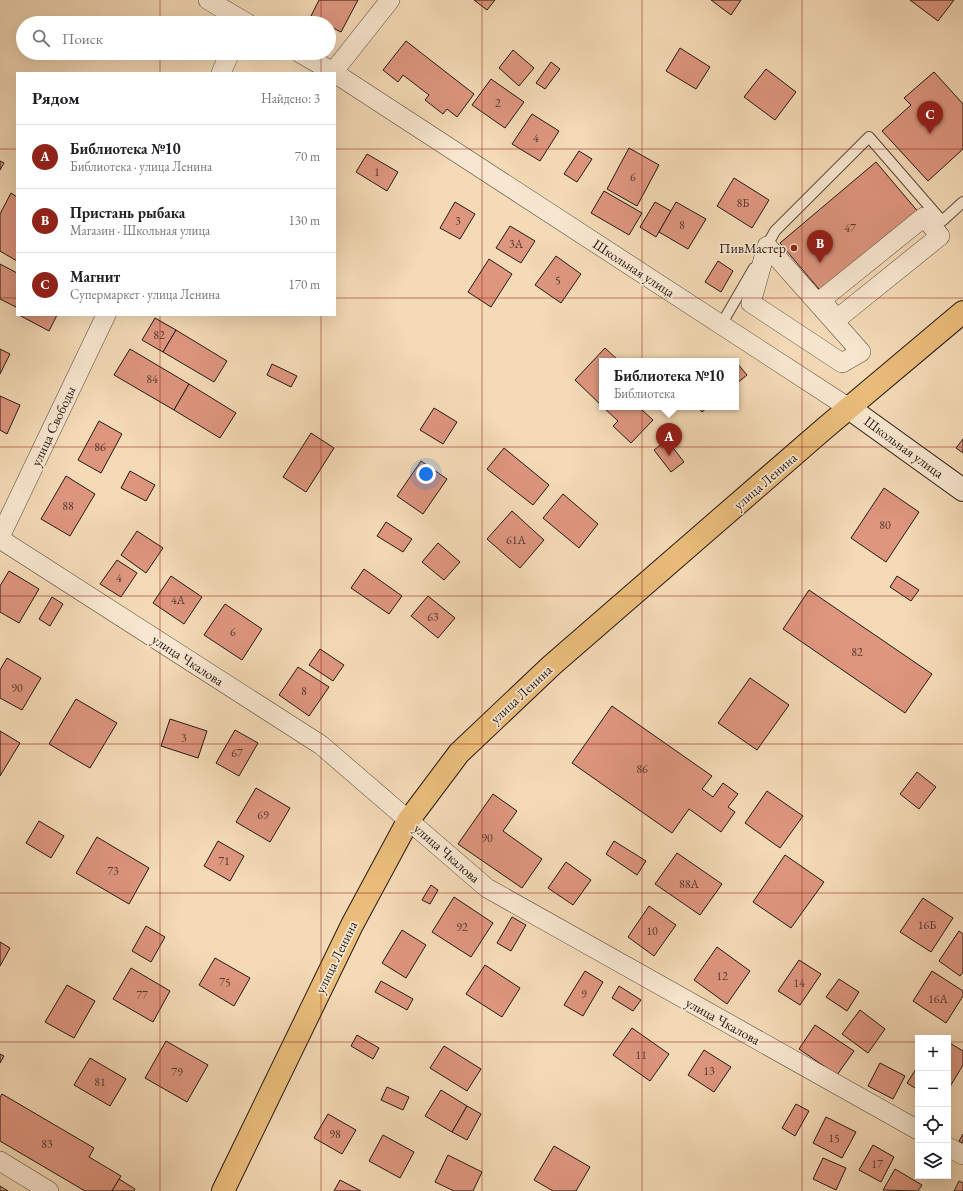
<!DOCTYPE html>
<html lang="ru">
<head>
<meta charset="utf-8">
<style>
	body { margin:0; font-family:"EB Garamond",serif; background:#f6f6f6; color:#202124 }
	.controls { position:absolute; right:12px; bottom:12px; display:grid; overflow:hidden; border-radius:0px; box-shadow:0 4px 16px #0002 }
	.controls button { width:36px; height:36px; display:grid; place-items:center; padding:0; border:0; border-bottom:1px solid #e0e0e0; background:#fff; color:#202124; font:20px sans-serif }
	.you { position:absolute; left:426px; top:474px; width:14px; height:14px; margin:-10px; border:3px solid #fff; border-radius:50%; background:#1a73e8; box-shadow:0 0 0 6px #1a73e833 }
	.badge { display:grid; place-items:center; width:26px; height:26px; border-radius:50%; background:#8f2418; color:#fff; font-size:13px; font-weight:700 }
	.pin { position:absolute; translate:-50% -33px; filter:drop-shadow(0 1px 2px #0008) }
	.pin::after { content:''; position:absolute; top:21px; width:14px; height:12px; background:inherit; clip-path:polygon(0 0,100% 0,50% 100%) }
	.popup { position:absolute; left:599px; top:358px; width:140px; height:52px; box-sizing:border-box; display:grid; place-content:center; border-radius:0px; background:#fff; filter:drop-shadow(0 1px 3px #0005); font-size:13px; white-space:nowrap; color:#757577 }
	.popup b { font-size:15px; color:#202124 }
	.popup::after { content:''; position:absolute; left:50%; top:100%; margin-left:-8px; border:8px solid transparent; border-top-color:#fff }
	.list { margin:0; padding:0; list-style:none }
	h2 { display:flex; justify-content:space-between; align-items:center; height:52px; margin:0; padding:0 16px; font-size:17px }
	h2 small { font-size:13px; font-weight:400; color:#757577 }
	.list li { display:grid; grid-template-columns:26px 1fr auto; gap:12px; align-items:center; box-sizing:border-box; height:64px; padding:0 16px; border-top:1px solid #e0e0e0 }
	.list b { display:block; font-size:15px; white-space:nowrap }
	.list p { margin:0; font-size:13px; white-space:nowrap; color:#757577 }
	.list em { font-size:13px; font-style:normal; color:#757577 }
	.icon { flex:none; width:22px; height:22px; fill:none; stroke:currentColor; stroke-width:2; stroke-linecap:round; stroke-linejoin:round }
	.map { position:relative; flex:none; width:963px; height:1191px; overflow:hidden }
	.search { position:absolute; background:#fff; box-shadow:0 4px 16px #0002; left:16px; top:16px; width:320px; height:44px; display:flex; align-items:center; gap:10px; box-sizing:border-box; padding:0 14px; border-radius:22px; color:#757577; font-size:15px }
	.panel { position:absolute; background:#fff; box-shadow:0 4px 16px #0002; left:16px; top:72px; width:320px; height:244px; border-radius:0px }
	.map>svg:first-child { display:block }
	.building { fill:#de967f; stroke:#241914 }
	.lines { fill:none; stroke-linecap:round; stroke-linejoin:round }
	.lane-casing { stroke:#58493c; stroke-width:12 }
	.street-casing { stroke:#58493c; stroke-width:20 }
	.secondary-casing { stroke:#241914; stroke-width:24 }
	.highway-casing { stroke:#241914; stroke-width:24 }
	.lane { stroke:#f8e7d0; stroke-width:10 }
	.street { stroke:#f8e7d0; stroke-width:19 }
	.secondary { stroke:#f8e7d0; stroke-width:22 }
	.highway { stroke:#eabd7b; stroke-width:22 }
	.grid { fill:none; stroke:#8f2418; stroke-width:1; stroke-opacity:0.55 }
	.poi-dot { fill:#8f2418; stroke:#f8e7d0; stroke-width:1.5 }
	.labels { text-anchor:middle; stroke-width:3.5; stroke-linejoin:round; paint-order:stroke }
	.number-label { font-size:12px; fill:#52382f }
	.poi-label { font-size:14px; fill:#241914; stroke:#f8e7d0; text-anchor:end }
	.street-label { font-size:14px; fill:#241914; stroke:#f8e7d0 }
</style>
</head>
<body>
<div class="map">
<svg width="963" height="1191" viewBox="0 0 963 1191">
	<rect width="100%" height="100%" fill="#f4dab6"/>
	<filter id="stains"><feTurbulence type="fractalNoise" baseFrequency=".005" numOctaves="4"/><feColorMatrix values="0 0 0 0 .2 0 0 0 0 .09 0 0 0 0 .02 0 0 0 .5 -.17"/></filter>
	<radialGradient id="worn" r=".72"><stop offset=".6" stop-color="#630" stop-opacity="0"/><stop offset="1" stop-color="#630" stop-opacity=".3"/></radialGradient>
	<g class="building">
		<polygon points="319,0 358,0 341,32 329,26 329,23 324,23 311,16"/>
		<polygon points="474,0 495,0 487,10"/>
		<polygon points="711,0 741,0 731,15"/>
		<polygon points="910,0 954,0 938,21"/>
		<polygon points="406,41 474,94 457,117 447,109 443,114 425,100 429,95 403,75 398,82 383,70"/>
		<polygon points="680,48 710,67 696,89 666,71"/>
		<polygon points="513,50 534,68 519,86 499,68"/>
		<polygon points="551,62 560,69 545,89 536,83"/>
		<polygon points="766,69 796,92 775,120 744,97"/>
		<polygon points="934,72 963,104 963,149 928,181 882,131 911,105 904,98"/>
		<polygon points="491,79 524,102 505,128 472,105"/>
		<polygon points="532,114 559,131 540,161 512,144"/>
		<polygon points="629,148 659,165 637,206 607,189"/>
		<polygon points="579,151 592,159 577,182 564,174"/>
		<polygon points="367,154 398,172 387,191 356,172"/>
		<polygon points="0,161 4,163 0,170"/>
		<polygon points="876,162 920,214 824,295 780,243"/>
		<polygon points="734,178 769,200 752,228 717,206"/>
		<polygon points="604,191 642,213 629,235 591,213"/>
		<polygon points="11,193 17,197 17,261 0,251 0,214"/>
		<polygon points="455,202 475,214 460,239 440,228"/>
		<polygon points="655,202 671,211 656,237 640,227"/>
		<polygon points="676,202 706,219 688,249 659,232"/>
		<polygon points="510,226 535,241 521,263 496,248"/>
		<polygon points="556,256 581,274 561,303 535,285"/>
		<polygon points="489,259 512,274 491,307 468,292"/>
		<polygon points="718,261 733,271 721,292 705,282"/>
		<polygon points="0,264 17,273 17,305 16,307 0,299"/>
		<polygon points="19,315 57,315 49,331"/>
		<polygon points="155,318 176,330 163,352 142,340"/>
		<polygon points="176,330 227,361 214,382 163,352"/>
		<polygon points="605,348 619,361 602,361 602,406 575,380"/>
		<polygon points="0,349 10,354 0,374"/>
		<polygon points="130,349 189,384 174,410 114,375"/>
		<polygon points="736,362 747,375 736,384"/>
		<polygon points="272,364 297,376 291,387 267,375"/>
		<polygon points="189,384 236,413 220,438 174,410"/>
		<polygon points="0,396 20,405 7,434 0,430"/>
		<polygon points="603,407 645,407 642,410 653,420 631,443 613,426 618,421"/>
		<polygon points="698,407 708,407 702,412"/>
		<polygon points="434,408 457,422 443,444 420,430"/>
		<polygon points="99,421 122,434 101,473 78,460"/>
		<polygon points="311,433 334,448 306,492 283,477"/>
		<polygon points="963,439 963,453 956,448"/>
		<polygon points="667,440 684,462 671,472 654,450"/>
		<polygon points="504,448 549,485 533,505 487,469"/>
		<polygon points="421,461 447,479 423,514 397,496"/>
		<polygon points="130,471 155,485 146,501 121,488"/>
		<polygon points="66,476 95,494 70,536 41,519"/>
		<polygon points="884,488 919,512 886,562 851,538"/>
		<polygon points="563,494 598,524 579,548 543,518"/>
		<polygon points="512,511 544,540 520,568 487,539"/>
		<polygon points="386,522 412,539 403,552 377,536"/>
		<polygon points="137,531 163,548 146,573 121,555"/>
		<polygon points="438,543 460,562 444,580 422,562"/>
		<polygon points="117,560 137,573 121,597 100,584"/>
		<polygon points="364,569 402,596 389,614 351,588"/>
		<polygon points="9,571 39,589 19,623 0,612 0,586"/>
		<polygon points="171,576 202,597 184,624 153,603"/>
		<polygon points="897,576 919,590 911,601 890,587"/>
		<polygon points="809,590 932,674 905,713 783,629"/>
		<polygon points="428,596 455,618 438,638 411,616"/>
		<polygon points="52,597 63,604 50,626 39,619"/>
		<polygon points="225,604 262,629 242,660 204,635"/>
		<polygon points="320,649 344,665 333,681 309,665"/>
		<polygon points="7,658 41,678 22,710 0,698 0,670"/>
		<polygon points="298,667 329,687 309,716 279,695"/>
		<polygon points="750,678 789,705 757,750 718,723"/>
		<polygon points="76,699 117,723 90,768 49,744"/>
		<polygon points="612,706 712,776 702,789 713,797 723,783 738,794 728,807 735,812 721,832 689,809 672,833 572,763"/>
		<polygon points="170,719 207,731 198,758 161,746"/>
		<polygon points="235,730 258,743 239,776 216,763"/>
		<polygon points="0,731 20,743 0,776"/>
		<polygon points="917,772 936,787 919,809 900,794"/>
		<polygon points="256,788 290,808 270,842 236,822"/>
		<polygon points="767,791 803,816 780,848 745,823"/>
		<polygon points="493,794 517,811 503,831 542,859 522,888 458,844"/>
		<polygon points="39,821 64,836 51,858 26,843"/>
		<polygon points="97,837 149,868 129,904 76,873"/>
		<polygon points="218,841 244,856 230,881 204,866"/>
		<polygon points="614,841 646,861 637,875 606,854"/>
		<polygon points="677,853 722,884 700,915 655,884"/>
		<polygon points="785,855 824,882 791,928 753,902"/>
		<polygon points="566,862 591,880 573,905 548,888"/>
		<polygon points="431,885 438,890 430,904 422,900"/>
		<polygon points="454,897 493,923 471,957 432,932"/>
		<polygon points="923,898 953,918 931,952 900,932"/>
		<polygon points="649,906 676,925 654,956 628,937"/>
		<polygon points="512,917 526,925 511,951 497,943"/>
		<polygon points="146,926 165,937 151,962 132,951"/>
		<polygon points="402,930 426,945 406,978 382,963"/>
		<polygon points="959,931 963,934 963,972 960,976 939,961"/>
		<polygon points="0,942 10,948 0,966"/>
		<polygon points="717,947 750,971 727,1004 694,980"/>
		<polygon points="215,958 250,978 234,1006 199,985"/>
		<polygon points="799,960 821,974 800,1005 778,991"/>
		<polygon points="485,965 520,988 502,1017 466,994"/>
		<polygon points="131,968 170,991 153,1022 113,999"/>
		<polygon points="585,971 603,982 583,1016 564,1005"/>
		<polygon points="932,971 963,991 963,996 946,1023 913,1001"/>
		<polygon points="839,979 859,992 847,1011 826,997"/>
		<polygon points="381,981 413,999 407,1010 375,992"/>
		<polygon points="67,985 95,1001 74,1038 45,1022"/>
		<polygon points="619,986 641,1000 633,1011 612,998"/>
		<polygon points="860,1010 885,1029 868,1053 842,1034"/>
		<polygon points="815,1025 854,1051 837,1075 799,1049"/>
		<polygon points="632,1028 669,1054 650,1081 613,1055"/>
		<polygon points="357,1035 379,1048 373,1059 351,1046"/>
		<polygon points="166,1041 208,1065 187,1102 145,1078"/>
		<polygon points="948,1042 963,1051 963,1065 948,1090"/>
		<polygon points="444,1046 481,1069 467,1091 430,1068"/>
		<polygon points="704,1050 731,1067 714,1092 688,1075"/>
		<polygon points="0,1054 4,1056 0,1063"/>
		<polygon points="90,1058 126,1079 110,1106 74,1085"/>
		<polygon points="880,1063 905,1076 893,1099 868,1086"/>
		<polygon points="918,1066 918,1090 907,1083"/>
		<polygon points="387,1087 409,1097 403,1110 381,1100"/>
		<polygon points="441,1090 467,1106 452,1132 425,1116"/>
		<polygon points="2,1094 94,1148 89,1157 121,1176 112,1191 85,1191 0,1141 0,1097"/>
		<polygon points="796,1104 809,1111 795,1136 782,1128"/>
		<polygon points="467,1106 481,1114 467,1140 452,1132"/>
		<polygon points="328,1114 356,1130 342,1154 314,1138"/>
		<polygon points="826,1117 856,1132 842,1158 813,1143"/>
		<polygon points="963,1134 963,1143 959,1141"/>
		<polygon points="383,1135 414,1152 400,1178 369,1161"/>
		<polygon points="873,1145 894,1157 881,1182 859,1170"/>
		<polygon points="554,1146 590,1167 576,1191 553,1191 534,1180"/>
		<polygon points="448,1155 482,1172 473,1191 454,1191 435,1182"/>
		<polygon points="823,1158 846,1168 836,1190 813,1179"/>
		<polygon points="895,1169 922,1185 918,1191 883,1190"/>
		<polygon points="119,1179 135,1189 134,1191 112,1191"/>
		<polygon points="340,1180 361,1191 334,1191"/>
		<polygon points="959,1181 963,1183 963,1191 954,1191"/>
		<polygon points="0,1186 8,1191 0,1191"/>
	</g>
	<g class="lines">
		<defs>
			<g id="lane">
				<polyline points="765,249 775,231 869,137 942,221 963,202"/>
				<polyline points="721,325 754,268"/>
			</g>
			<g id="street">
				<polyline points="208,0 247,23"/>
				<polyline points="300,53 333,72 849,408"/>
				<polyline points="333,72 390,0"/>
				<polyline points="221,73 230,53"/>
				<polygon points="924,217 940,236 837,319 821,300"/>
				<polygon points="767,246 861,352 842,363 751,303"/>
				<polyline points="0,537 106,315"/>
				<polyline points="0,539 321,745 487,888 918,1130"/>
				<polyline points="948,1147 963,1155"/>
				<polyline points="0,1161 49,1191"/>
			</g>
			<polyline id="secondary" points="849,408 963,490"/>
			<polyline id="highway" points="223,1191 352,925 408,821 459,753 552,665 825,428 963,312"/>
		</defs>
		<use href="#lane" class="lane-casing"/>
		<use href="#street" class="street-casing"/>
		<use href="#secondary" class="secondary-casing"/>
		<use href="#highway" class="highway-casing"/>
		<use href="#lane" class="lane"/>
		<use href="#street" class="street"/>
		<use href="#secondary" class="secondary"/>
		<use href="#highway" class="highway"/>
	</g>
	<path class="grid" d="M160 0V23M321 0V23M482 0V1191M642 0V1191M802 0V1191M160 53V73M321 53V73M0 149H17M335 149H963M0 298H17M335 298H963M160 315V1191M321 315V1191M0 447H963M0 596H963M0 744H963M0 893H963M0 1042H918M948 1042H963"/>
	<circle class="poi-dot" cx="794" cy="248" r="4"/>
	<g class="labels">
		<g class="number-label">
			<text x="498" y="107">2</text>
			<text x="536" y="142">4</text>
			<text x="377" y="176">1</text>
			<text x="633" y="181">6</text>
			<text x="743" y="207">8Б</text>
			<text x="458" y="225">3</text>
			<text x="682" y="229">8</text>
			<text x="850" y="232">47</text>
			<text x="516" y="248">3А</text>
			<text x="558" y="284">5</text>
			<text x="159" y="339">82</text>
			<text x="152" y="383">84</text>
			<text x="100" y="451">86</text>
			<text x="68" y="510">88</text>
			<text x="885" y="529">80</text>
			<text x="516" y="544">61А</text>
			<text x="119" y="582">4</text>
			<text x="178" y="604">4А</text>
			<text x="433" y="621">63</text>
			<text x="233" y="636">6</text>
			<text x="857" y="656">82</text>
			<text x="17" y="692">90</text>
			<text x="304" y="695">8</text>
			<text x="184" y="742">3</text>
			<text x="237" y="757">67</text>
			<text x="642" y="773">86</text>
			<text x="263" y="819">69</text>
			<text x="487" y="842">90</text>
			<text x="224" y="865">71</text>
			<text x="113" y="875">73</text>
			<text x="689" y="888">88А</text>
			<text x="927" y="929">16Б</text>
			<text x="462" y="931">92</text>
			<text x="652" y="935">10</text>
			<text x="722" y="980">12</text>
			<text x="225" y="986">75</text>
			<text x="799" y="987">14</text>
			<text x="584" y="998">9</text>
			<text x="142" y="999">77</text>
			<text x="938" y="1003">16А</text>
			<text x="641" y="1059">11</text>
			<text x="709" y="1075">13</text>
			<text x="177" y="1076">79</text>
			<text x="100" y="1086">81</text>
			<text x="335" y="1138">98</text>
			<text x="834" y="1142">15</text>
			<text x="47" y="1148">83</text>
			<text x="877" y="1168">17</text>
		</g>
		<g class="poi-label">
			<text x="786" y="253">ПивМастер</text>
		</g>
		<g class="street-label">
			<text transform="translate(634 268) rotate(33)" y="5">Школьная улица</text>
			<text transform="translate(53 426) rotate(-65)" y="5">улица Свободы</text>
			<text transform="translate(904 447) rotate(36)" y="5">Школьная улица</text>
			<text transform="translate(765 481) rotate(-41)" y="5">улица Ленина</text>
			<text transform="translate(188 660) rotate(33)" y="5">улица Чкалова</text>
			<text transform="translate(521 694) rotate(-43)" y="5">улица Ленина</text>
			<text transform="translate(447 853) rotate(41)" y="5">улица Чкалова</text>
			<text transform="translate(336 957) rotate(-64)" y="5">улица Ленина</text>
			<text transform="translate(723 1021) rotate(29)" y="5">улица Чкалова</text>
		</g>
	</g>
	<rect width="100%" height="100%" filter="url(#stains)"/>
	<rect width="100%" height="100%" fill="url(#worn)"/>
</svg>
<div class="controls">
<button>+</button>
<button>−</button>
<button><svg class="icon" aria-label="locate" viewBox="0 0 24 24"><circle cx="12" cy="12" r="6"/><path d="M12 2v4M12 18v4M2 12h4M18 12h4"/></svg></button>
<button><svg class="icon" aria-label="layers" viewBox="0 0 24 24"><path d="M12 4l9 5-9 5-9-5zM3 14l9 5 9-5"/></svg></button>
</div>
<div class="you"></div>
<div class="pin badge" style="left:669px;top:456px">A</div>
<div class="popup"><b>Библиотека №10</b>Библиотека</div>
<div class="pin badge" style="left:820px;top:263px">B</div>
<div class="pin badge" style="left:930px;top:134px">C</div>
<div class="search"><svg class="icon" aria-label="search" viewBox="0 0 24 24"><circle cx="10" cy="10" r="6"/><path d="M15 15l6 6"/></svg>Поиск</div>
<section class="panel">
<h2>Рядом<small>Найдено: 3</small></h2>
<ul class="list">
<li><span class="badge">A</span><div><b>Библиотека №10</b><p>Библиотека · улица Ленина</p></div><em>70 m</em></li>
<li><span class="badge">B</span><div><b>Пристань рыбака</b><p>Магазин · Школьная улица</p></div><em>130 m</em></li>
<li><span class="badge">C</span><div><b>Магнит</b><p>Супермаркет · улица Ленина</p></div><em>170 m</em></li>
</ul>
</section>
</div>
</body>
</html>
